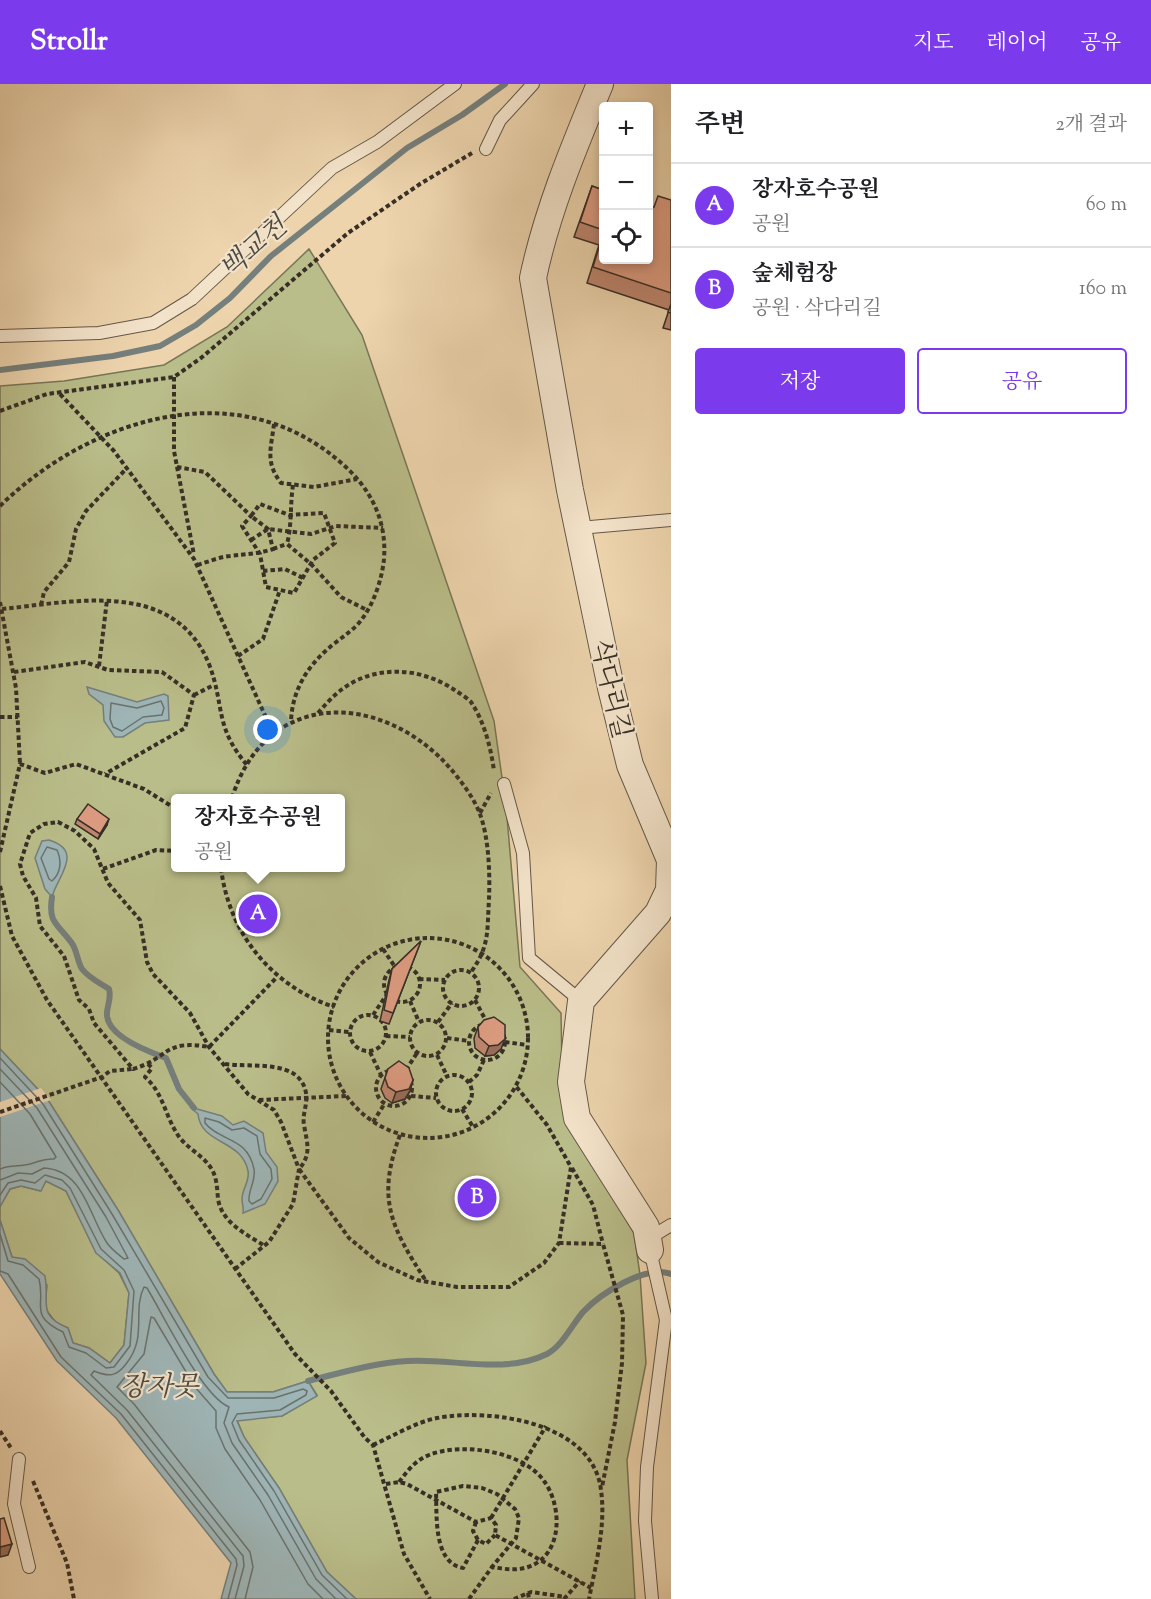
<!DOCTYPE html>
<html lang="ko">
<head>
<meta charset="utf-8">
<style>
	body { margin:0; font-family:"Sorts Mill Goudy","Noto Serif KR",serif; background:#f6f6f6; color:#202124 }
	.controls { position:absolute; right:18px; top:18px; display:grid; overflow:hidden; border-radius:6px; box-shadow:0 3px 9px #0003 }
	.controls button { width:54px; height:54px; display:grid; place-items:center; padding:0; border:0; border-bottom:2px solid #e0e0e0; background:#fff; color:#202124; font:30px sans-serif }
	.you { position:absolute; left:268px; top:646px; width:21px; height:21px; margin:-15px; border:4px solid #fff; border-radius:50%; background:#1a73e8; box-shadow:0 0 0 9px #1a73e833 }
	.badge { display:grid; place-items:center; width:39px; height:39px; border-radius:50%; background:#7c3aed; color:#fff; font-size:20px; font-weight:700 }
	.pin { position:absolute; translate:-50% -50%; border:3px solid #fff; box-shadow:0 2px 6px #0006 }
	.popup { position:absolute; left:171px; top:710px; width:174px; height:78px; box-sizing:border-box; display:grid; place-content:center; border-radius:6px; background:#fff; filter:drop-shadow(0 2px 4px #0005); font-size:20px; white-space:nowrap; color:#757577 }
	.popup b { font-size:22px; color:#202124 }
	.popup::after { content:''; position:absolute; left:50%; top:100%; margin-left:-12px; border:12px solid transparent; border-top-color:#fff }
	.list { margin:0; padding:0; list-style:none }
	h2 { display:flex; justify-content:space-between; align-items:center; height:78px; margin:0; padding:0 24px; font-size:26px }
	h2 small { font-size:20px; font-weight:400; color:#757577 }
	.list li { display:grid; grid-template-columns:39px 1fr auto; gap:18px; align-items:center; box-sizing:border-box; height:84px; padding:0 24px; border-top:2px solid #e0e0e0 }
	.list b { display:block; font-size:22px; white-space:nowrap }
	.list p { margin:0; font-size:20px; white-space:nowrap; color:#757577 }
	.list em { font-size:20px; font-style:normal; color:#757577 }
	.actions { display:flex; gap:12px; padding:18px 24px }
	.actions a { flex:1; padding:14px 0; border:2px solid #7c3aed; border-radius:6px; text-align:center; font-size:21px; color:#7c3aed }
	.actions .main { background:#7c3aed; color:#fff }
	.icon { flex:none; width:33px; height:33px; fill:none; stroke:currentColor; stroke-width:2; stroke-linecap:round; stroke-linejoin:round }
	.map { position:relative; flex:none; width:671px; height:1515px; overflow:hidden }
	header { display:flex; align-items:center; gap:36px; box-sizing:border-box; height:84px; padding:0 30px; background:#7c3aed; color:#fff }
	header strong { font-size:28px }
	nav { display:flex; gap:33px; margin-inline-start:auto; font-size:21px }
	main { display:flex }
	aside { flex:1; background:#fff }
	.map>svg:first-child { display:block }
	.green { fill:#b9bd89; stroke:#787658; stroke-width:1.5; fill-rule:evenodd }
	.water { fill:#9eb5b6; stroke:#757f7c; stroke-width:1.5 }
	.pier { fill:#edd4ad }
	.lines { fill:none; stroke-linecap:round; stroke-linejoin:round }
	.shore { stroke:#6a726e; stroke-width:1.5 }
	.stream { stroke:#757f7c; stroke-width:6 }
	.service-casing { stroke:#645848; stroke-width:14 }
	.minor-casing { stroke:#645848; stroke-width:28 }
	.path { stroke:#372f26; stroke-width:4; stroke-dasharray:4.5 3; stroke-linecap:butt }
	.service { stroke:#f3e3ca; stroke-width:12 }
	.minor { stroke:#f3e3ca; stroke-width:26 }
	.wall { fill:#bd856e; stroke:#372f26; stroke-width:1.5 }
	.shaded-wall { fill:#9a6c5a; stroke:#372f26; stroke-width:1.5 }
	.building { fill:#dc9b80; stroke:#372f26; stroke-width:1.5 }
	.labels { text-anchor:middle; stroke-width:4.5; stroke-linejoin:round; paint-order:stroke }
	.street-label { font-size:26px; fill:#372f26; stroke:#f3e3ca }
	.water-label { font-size:27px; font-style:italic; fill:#4c4a43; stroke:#f3e3ca }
</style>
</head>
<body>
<header>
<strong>Strollr</strong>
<nav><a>지도</a><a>레이어</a><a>공유</a></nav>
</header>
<main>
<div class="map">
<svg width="671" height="1515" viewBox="0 0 671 1515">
	<rect width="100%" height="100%" fill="#edd4ad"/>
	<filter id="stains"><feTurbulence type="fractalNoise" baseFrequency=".00333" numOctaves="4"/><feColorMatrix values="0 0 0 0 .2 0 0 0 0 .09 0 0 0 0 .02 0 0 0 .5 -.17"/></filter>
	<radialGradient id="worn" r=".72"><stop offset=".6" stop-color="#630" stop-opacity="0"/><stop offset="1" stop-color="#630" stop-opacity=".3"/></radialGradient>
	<g class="green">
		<path d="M309 165 362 251 494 637 506 722 520 883 561 929 563 1029 634 1149 640 1191 646 1279 627 1376 635 1515H356L327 1488 279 1404 244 1353 237 1336 282 1332 317 1311 308 1297 273 1308H227L214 1290 118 1126 48 1016 0 965V302L64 297 164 281 227 243ZM176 714H340V784H176Z"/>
		<polygon points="46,1097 66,1107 96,1168 119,1189 129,1209 124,1261 110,1279 89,1264 73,1259 68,1244 56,1239 45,1224 47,1201 12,1173 0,1136 0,1122 10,1105 21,1102 40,1107"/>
	</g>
	<g class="water">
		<polygon points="87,603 137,618 164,610 168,612 169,636 145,639 123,653 115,653 104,637 103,621 89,610"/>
		<path d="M49 756C85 767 57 793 52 813L45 805 35 774 42 757Z"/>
		<path d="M0 965 48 1016 118 1126 214 1290 227 1308H273L308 1297 317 1312 282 1332 237 1337 244 1353 279 1404 327 1488 356 1515H221L231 1479 116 1334 57 1277 0 1190V1136L12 1173 25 1175 45 1192C50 1218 36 1231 68 1244L73 1259 89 1264 110 1279 124 1261 129 1209 120 1189 96 1169 66 1107 46 1097 41 1107 21 1102 10 1105 0 1123Z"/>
		<path d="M190 1023 222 1032 233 1041 244 1037 263 1049 266 1068 277 1083 278 1097 265 1120 243 1129C244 1124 242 1120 242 1115 242 1105 250 1097 248 1087 242 1055 201 1061 198 1030Z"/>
	</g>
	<polygon class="pier" points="41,1004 51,1016 0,1033 0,1018"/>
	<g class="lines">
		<g class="shore">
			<polygon points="161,617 164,624 162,631 143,633 122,647 113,643 110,635 111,619 137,624"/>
			<path d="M47 763 57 766C62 777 61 789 52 797L49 795 41 774Z"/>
			<polyline points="0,974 43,1020 112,1130 208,1293 228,1314 274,1314 303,1305 307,1307 306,1311 280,1326 237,1330 232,1339 239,1356 274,1407 322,1491 347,1515"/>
			<path d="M0 985 37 1024 106 1133 128 1174 124 1175C118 1170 111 1165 107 1159 89 1132 84 1086 44 1084L32 1090 18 1089 0 1096"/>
			<path d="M0 998 30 1030 56 1073 54 1075C43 1074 39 1078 30 1080 20 1083 11 1080 0 1085"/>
			<path d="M205 1034 219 1038 232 1046 244 1044 257 1052 260 1070 271 1085 272 1095 261 1115 252 1120 249 1117C248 1106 256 1097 254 1085 247 1052 220 1058 205 1039Z"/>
			<path d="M0 1111 8 1099 21 1096 35 1099 45 1091 62 1096 70 1104 101 1165 124 1186 134 1207 130 1262 114 1283 106 1284 86 1269 69 1263 63 1248C28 1231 46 1222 39 1195L23 1181 8 1177 0 1150"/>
			<polyline points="0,1187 8,1190 61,1273 121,1330 236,1475 237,1481 228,1515"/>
			<path d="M235 1515 244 1482 243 1472 127 1326 91 1291 94 1287C109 1293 116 1293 126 1280 148 1253 132 1227 144 1203L147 1204C164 1232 202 1312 229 1323L224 1339 232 1359 268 1411 316 1495 336 1515"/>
			<polyline points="245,1515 253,1483 250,1468 134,1320 117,1303 144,1270 151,1233 154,1234 195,1303 216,1327 216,1344 225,1365 260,1416 308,1500 323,1515"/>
		</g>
		<g class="stream">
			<polyline points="0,286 113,272 160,262 196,241 230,214 271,172 407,64 462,31 505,0"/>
			<path d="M52 813C48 839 57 839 71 858 77 865 77 877 82 885 89 894 100 899 109 905 112 915 106 923 107 932 109 953 149 968 166 974L179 1005 194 1024"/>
			<path d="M308 1297C340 1289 374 1279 407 1277 452 1274 504 1291 547 1270 562 1262 572 1241 583 1228 600 1210 646 1180 671 1190"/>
		</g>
		<defs>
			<g id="service">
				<polyline points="486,65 500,36 533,0"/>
				<polyline points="0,252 99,249 153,239 192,215 332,84 377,58 455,0"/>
				<polyline points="579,444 671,436"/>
				<polyline points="504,700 523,769 529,874 581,917"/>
				<polyline points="648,1155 671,1141"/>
				<polyline points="650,1166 666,1236 647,1383 645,1437 652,1515"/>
				<polyline points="19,1375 14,1420 29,1483"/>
			</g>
			<path id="minor" d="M600 0C574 63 547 127 533 194L570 406 611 604 630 681 670 776 669 806 658 829 581 917 571 998 577 1034 646 1143 650 1166"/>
		</defs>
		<use href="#service" class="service-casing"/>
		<use href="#minor" class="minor-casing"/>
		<g class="path">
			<polyline points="174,293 174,367 194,471"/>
			<polyline points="60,310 114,367 194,475 273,649"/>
			<polyline points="0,327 47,310 174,293 201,274 348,149 420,100 472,69"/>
			<path d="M274 340C271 365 265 378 281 399L314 403 357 395"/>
			<path d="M177 383 205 388 251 432 242 442 260 470 266 503 294 509 313 476 335 459 324 429 289 431 260 420 251 432 268 445 273 465C258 470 246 470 230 472 219 473 208 478 197 481"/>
			<path d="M293 401C290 421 292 441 287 460L311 480 341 513 367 526"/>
			<path d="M0 422C89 335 235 288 339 377 370 403 387 435 384 475 382 495 374 519 362 535 355 545 345 551 335 559 309 579 292 605 291 638"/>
			<polyline points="251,456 268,445 311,450 336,442 383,444"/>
			<polyline points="273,465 287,460"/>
			<polyline points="263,487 285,485 303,494"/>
			<polyline points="0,518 16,604 20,680"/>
			<polyline points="41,521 44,508 69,478 76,445 86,427 127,384"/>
			<path d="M2 525C73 518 174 494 209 580 225 622 214 642 247 681"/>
			<polyline points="238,572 263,555 280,506"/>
			<polyline points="99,582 107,516"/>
			<polyline points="14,588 85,578 108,586 162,588 194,611 185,644 105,690"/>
			<polyline points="194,611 214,601"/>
			<path d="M318 629C325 621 333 612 341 606 375 580 422 583 456 607 461 610 467 614 471 618 484 637 491 664 494 687"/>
			<polyline points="0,633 18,633"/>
			<path d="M232 714C266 604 382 607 450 684 461 697 474 714 480 730 489 755 490 789 489 815 487 846 490 862 471 888"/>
			<polyline points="480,729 491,709"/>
			<polyline points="0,768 20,680 45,689 76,680 144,705 176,725"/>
			<path d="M221 784C229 850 272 902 334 923"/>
			<polyline points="103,785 156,766 176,767"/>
			<polyline points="0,802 12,852 47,916 295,1270 331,1307 365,1354 373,1361 404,1470 430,1515"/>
			<circle cx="428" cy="954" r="100"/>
			<polyline points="383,865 395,883"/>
			<circle cx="402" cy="900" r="18"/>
			<circle cx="461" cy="904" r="18"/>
			<polyline points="419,895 445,896"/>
			<polyline points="475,916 487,939"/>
			<polyline points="410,917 419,938"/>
			<circle cx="368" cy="949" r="18"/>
			<polyline points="373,931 387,910"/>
			<circle cx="428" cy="954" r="18"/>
			<polyline points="438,938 452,919"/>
			<circle cx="487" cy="958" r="18"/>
			<polyline points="329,946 349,948"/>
			<polyline points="386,952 410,953"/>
			<polyline points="447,954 469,957"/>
			<polyline points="505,958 527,961"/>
			<polyline points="370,968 381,991"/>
			<polyline points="437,971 447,992"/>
			<path d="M148 980 152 984 145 993C163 1009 164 1028 176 1048 184 1063 202 1070 211 1084 217 1093 217 1104 218 1115 222 1139 246 1150 265 1162"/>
			<path d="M225 980C250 984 300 974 306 1009 308 1020 302 1030 304 1041 307 1059 312 1070 299 1085L349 1154 378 1178 417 1196 457 1203H509L544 1179 559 1159 571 1083 547 1041 515 1001"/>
			<circle cx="394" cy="1004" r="18"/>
			<polyline points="406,986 417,969"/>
			<circle cx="454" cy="1009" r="18"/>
			<polyline points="469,998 477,991 484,976"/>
			<polyline points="411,1012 436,1014"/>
			<polyline points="259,1016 346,1012"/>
			<polyline points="462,1025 473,1043"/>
			<polyline points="0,1028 102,993 110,987 132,985"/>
			<polyline points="373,1038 385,1019"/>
			<path d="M400 1051C376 1115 391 1143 426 1197"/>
			<polyline points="572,1084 593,1121 603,1160"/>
			<polyline points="559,1159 603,1160 623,1231 622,1279 615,1338 602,1403"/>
			<path d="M235 1185 269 1158 293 1120 299 1085 281 1038 274 1026 248 1010 209 963 190 929 153 890 147 878 140 836 108 799 94 765 75 747 58 738 44 740 30 749 20 780 23 792 36 814 40 842 64 872 79 916 89 925 94 939 133 985C170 974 163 955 209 963L277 893"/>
			<polyline points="0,1347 11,1364"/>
			<path d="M373 1361C393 1352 416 1338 437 1334 490 1324 593 1338 601 1406 606 1442 596 1479 589 1515"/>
			<polyline points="33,1397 67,1479 74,1515"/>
			<path d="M399 1398C408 1386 416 1376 429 1371 462 1358 523 1367 544 1397 562 1421 564 1471 528 1483 516 1487 504 1485 492 1483L469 1515"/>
			<polyline points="386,1400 399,1398 407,1400 476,1438 491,1434 496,1441 495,1451 591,1504"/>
			<polyline points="491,1434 546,1342"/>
			<polyline points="476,1438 473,1447 478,1456 486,1460 495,1451"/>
			<path d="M478 1456 463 1484C433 1479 437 1431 436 1408L463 1402 482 1404 497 1410 515 1425 519 1434 516 1454 492 1483"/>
			<polyline points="528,1509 529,1515"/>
			<polyline points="514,1515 531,1508 566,1513"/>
			<polyline points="564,1515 580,1497"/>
		</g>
		<use href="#service" class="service"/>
		<use href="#minor" class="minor"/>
	</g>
	<g class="wall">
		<polygon points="592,102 603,106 603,176 654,123 671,116 671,246 663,244 669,226 587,199 599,161 574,153"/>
		<polygon points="77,735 107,741 98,755 75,740"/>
		<polygon points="421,857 389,940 380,937 389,896 392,885"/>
		<polygon points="478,943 501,965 494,971 485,972 475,964 474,954"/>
		<polygon points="388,985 413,996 410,1007 405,1015 392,1019 385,1014 381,1005"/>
	</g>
	<g class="shaded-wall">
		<polygon points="109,735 107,741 98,755 100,750"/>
		<polygon points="505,955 501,965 494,971 485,972 489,962"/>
		<polygon points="413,996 410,1007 405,1015 392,1019 396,1008"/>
		<polygon points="12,1460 8,1471 0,1473 0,1463"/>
	</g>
	<g class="building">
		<polygon points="592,102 603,106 603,146 580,138"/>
		<polygon points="658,112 671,116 671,209 593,183 603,150 603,176 648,176 648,121 654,123"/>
		<polygon points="671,220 671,229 668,228"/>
		<polygon points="88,720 109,735 100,750 77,735"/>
		<polygon points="421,857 393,929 384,926 392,885"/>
		<polygon points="494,933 505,941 505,955 498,961 489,962 479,953 478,943 484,936"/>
		<polygon points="399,977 409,984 413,996 409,1005 396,1008 388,1003 385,994 388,985"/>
		<polygon points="4,1434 12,1460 0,1463 0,1435"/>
	</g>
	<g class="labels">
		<g class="street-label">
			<text transform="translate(612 605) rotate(77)" y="9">삭다리길</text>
		</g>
		<g class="water-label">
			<text transform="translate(253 163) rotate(-41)" y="9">백교천</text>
			<text x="159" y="1311">장자못</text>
		</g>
	</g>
	<rect width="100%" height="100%" filter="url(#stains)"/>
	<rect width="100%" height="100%" fill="url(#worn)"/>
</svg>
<div class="controls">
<button>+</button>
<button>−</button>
<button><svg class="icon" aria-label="locate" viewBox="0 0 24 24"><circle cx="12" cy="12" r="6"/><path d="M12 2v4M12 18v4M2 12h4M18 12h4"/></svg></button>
</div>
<div class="you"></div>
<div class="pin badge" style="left:258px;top:830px">A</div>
<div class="popup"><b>장자호수공원</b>공원</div>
<div class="pin badge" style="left:477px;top:1114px">B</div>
</div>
<aside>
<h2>주변<small>2개 결과</small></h2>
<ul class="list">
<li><span class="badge">A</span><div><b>장자호수공원</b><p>공원</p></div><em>60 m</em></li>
<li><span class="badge">B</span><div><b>숲체험장</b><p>공원 · 삭다리길</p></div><em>160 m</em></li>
</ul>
<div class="actions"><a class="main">저장</a><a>공유</a></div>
</aside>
</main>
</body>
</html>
